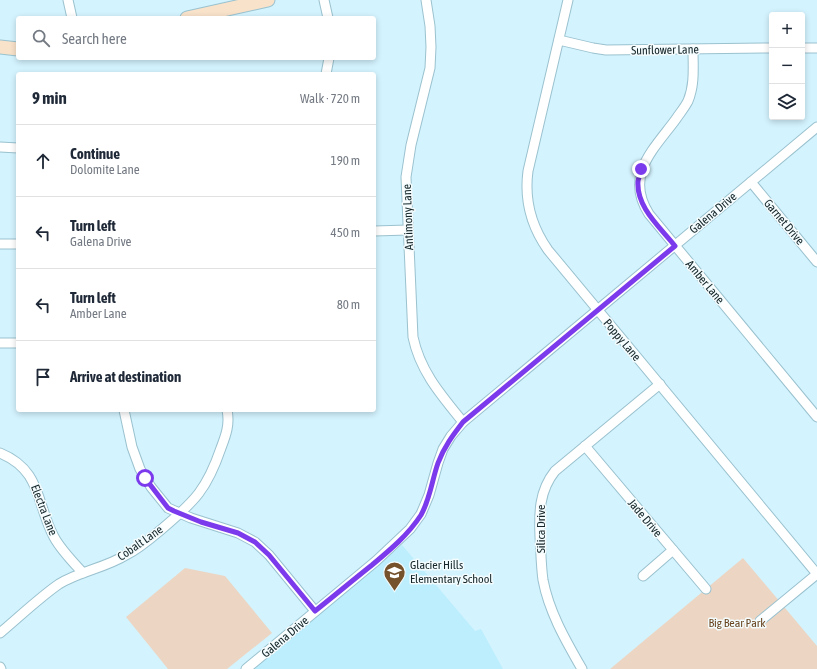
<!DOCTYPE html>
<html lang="en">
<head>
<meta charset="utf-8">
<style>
	body { margin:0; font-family:"Asap Condensed",sans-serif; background:#f6f6f7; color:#1f2937 }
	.controls { position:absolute; right:12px; top:12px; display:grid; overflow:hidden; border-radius:4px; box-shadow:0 2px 6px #0003 }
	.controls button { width:36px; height:36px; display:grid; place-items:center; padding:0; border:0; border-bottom:1px solid #e0e1e3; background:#fff; color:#1f2937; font:20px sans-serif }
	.stop { position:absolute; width:12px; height:12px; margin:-9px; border:3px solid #7c3aed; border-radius:50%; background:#fff }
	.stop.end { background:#7c3aed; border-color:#fff; box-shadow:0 1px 4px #0008 }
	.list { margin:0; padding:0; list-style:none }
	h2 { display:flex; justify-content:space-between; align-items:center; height:52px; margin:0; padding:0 16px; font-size:17px }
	h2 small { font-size:13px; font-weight:400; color:#747a83 }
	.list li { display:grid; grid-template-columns:26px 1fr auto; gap:12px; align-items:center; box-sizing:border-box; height:72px; padding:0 16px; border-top:1px solid #e0e1e3 }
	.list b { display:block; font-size:15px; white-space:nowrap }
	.list p { margin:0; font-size:13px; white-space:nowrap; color:#747a83 }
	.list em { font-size:13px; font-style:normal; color:#747a83 }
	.icon { flex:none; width:22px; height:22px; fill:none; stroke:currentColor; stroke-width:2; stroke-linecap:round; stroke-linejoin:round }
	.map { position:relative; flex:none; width:817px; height:669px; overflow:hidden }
	.search { position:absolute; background:#fff; box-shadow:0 2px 6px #0003; left:16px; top:16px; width:360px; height:44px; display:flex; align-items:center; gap:10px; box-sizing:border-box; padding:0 14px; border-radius:4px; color:#747a83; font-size:15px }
	.panel { position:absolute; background:#fff; box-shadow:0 2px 6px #0003; left:16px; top:72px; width:360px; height:340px; border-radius:4px }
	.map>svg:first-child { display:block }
	.built { fill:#bceefe }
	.green { fill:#ecd6c3 }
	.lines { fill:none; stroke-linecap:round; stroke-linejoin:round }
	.minor-casing { stroke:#9ac2cf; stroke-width:11 }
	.secondary-casing { stroke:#9ac2cf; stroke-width:15 }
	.minor { stroke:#fff; stroke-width:9 }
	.secondary { stroke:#f9e2ca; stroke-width:13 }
	.route { stroke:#7c3aed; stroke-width:5 }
	.labels { text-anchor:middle; stroke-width:3; stroke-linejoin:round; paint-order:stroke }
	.street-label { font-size:12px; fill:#142428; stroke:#f4fcfe }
	.poi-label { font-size:12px; fill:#142428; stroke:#f4fcfe; text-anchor:start }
	.park-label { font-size:12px; fill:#6a4721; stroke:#f4fcfe }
</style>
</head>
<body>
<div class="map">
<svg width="817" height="669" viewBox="0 0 817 669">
	<rect width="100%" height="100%" fill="#d3f3fe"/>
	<polygon class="built" points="402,545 475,631 481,629 503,669 254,669"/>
	<g class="green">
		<polygon points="743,558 817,646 817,669 610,669"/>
		<polygon points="185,568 225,576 272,633 227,669 168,669 126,617"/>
	</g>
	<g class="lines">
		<defs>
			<g id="minor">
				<polyline points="68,0 72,18"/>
				<polyline points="324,0 328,18"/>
				<path d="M426 0 430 26 431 47 430 68 411 145 406 177 413 337C420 371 441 395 463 422"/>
				<path d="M568 0 528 171C524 201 531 226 548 250L817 574"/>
				<polyline points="559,40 593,48 606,50 772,48"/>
				<polyline points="802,48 817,48"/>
				<path d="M693 49C693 67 695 84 688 101 685 107 680 113 676 119 654 149 624 175 649 214L817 417"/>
				<polyline points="326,74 329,58"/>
				<polyline points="0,147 18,148"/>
				<polyline points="751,182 817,262"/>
				<polyline points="374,231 408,230"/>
				<polyline points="0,244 18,244"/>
				<polyline points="0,343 18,343"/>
				<polyline points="124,410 132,447 140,469 151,487 168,508 191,518 238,533 255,542 269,555 315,611"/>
				<polyline points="585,446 706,589"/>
				<path d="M0 453C42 470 36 504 54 537 61 550 73 562 83 573"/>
				<polyline points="643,576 673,550"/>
				<polyline points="760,621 817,574"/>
				<path d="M0 633C18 618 40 597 59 584 80 571 105 568 126 555 140 548 151 538 163 528 195 501 207 489 221 448 226 435 230 424 227 410"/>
				<polyline points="0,667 1,669"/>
				<polyline points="246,669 376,561 410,529 421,514 429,495 438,463 443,449 451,436 463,422 817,127"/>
				<path d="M582 669C566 641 549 612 543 580 541 566 541 552 540 537 539 513 539 491 555 471L660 384"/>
			</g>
			<g id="secondary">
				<polyline points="187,18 268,0"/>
				<polyline points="0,47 18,49"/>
			</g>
		</defs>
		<use href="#minor" class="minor-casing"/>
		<use href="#secondary" class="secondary-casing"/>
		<use href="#minor" class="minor"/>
		<use href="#secondary" class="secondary"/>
	</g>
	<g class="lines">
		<path class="route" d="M145 478 168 508 174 511 201 522 238 533 255 542 269 555 315 611C334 596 353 580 372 565 390 550 408 535 421 515 430 499 432 480 438 463 444 447 453 435 463 422L675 246C660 227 636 207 638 181 639 177 640 173 641 169"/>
	</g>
	<defs>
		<symbol id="school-pin" viewBox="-11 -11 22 30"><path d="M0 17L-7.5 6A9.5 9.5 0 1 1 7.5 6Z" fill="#76522c" stroke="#f4fcfe"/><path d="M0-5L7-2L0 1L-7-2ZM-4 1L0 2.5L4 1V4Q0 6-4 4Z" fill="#fff"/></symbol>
	</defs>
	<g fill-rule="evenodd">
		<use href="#school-pin" x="382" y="560" width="25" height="34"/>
	</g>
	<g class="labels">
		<g class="street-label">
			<text transform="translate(665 50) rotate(-1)" y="4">Sunflower Lane</text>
			<text transform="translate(713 213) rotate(-40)" y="4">Galena Drive</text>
			<text transform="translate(408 217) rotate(-92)" y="4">Antimony Lane</text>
			<text transform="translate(784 222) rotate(50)" y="4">Garnet Drive</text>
			<text transform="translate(705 282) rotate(50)" y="4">Amber Lane</text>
			<text transform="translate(622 340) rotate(50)" y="4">Poppy Lane</text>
			<text transform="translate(44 510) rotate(69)" y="4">Electra Lane</text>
			<text transform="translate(645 518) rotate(50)" y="4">Jade Drive</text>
			<text transform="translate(541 529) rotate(-90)" y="4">Silica Drive</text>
			<text transform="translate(140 543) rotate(-35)" y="4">Cobalt Lane</text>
			<text transform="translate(285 637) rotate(-40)" y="4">Galena Drive</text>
		</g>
		<g class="poi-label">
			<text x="410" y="569">Glacier Hills<tspan x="410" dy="14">Elementary School</tspan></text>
		</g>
		<g class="park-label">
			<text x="737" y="627">Big Bear Park</text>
		</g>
	</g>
</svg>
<div class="controls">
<button>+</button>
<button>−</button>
<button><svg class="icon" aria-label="layers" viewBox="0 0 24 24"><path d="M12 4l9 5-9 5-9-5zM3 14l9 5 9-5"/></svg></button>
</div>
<div class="stop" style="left:145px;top:478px"></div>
<div class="stop end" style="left:641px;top:169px"></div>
<div class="search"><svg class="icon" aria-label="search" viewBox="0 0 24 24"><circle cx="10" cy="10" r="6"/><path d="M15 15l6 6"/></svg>Search here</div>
<section class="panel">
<h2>9 min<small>Walk · 720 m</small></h2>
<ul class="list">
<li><svg class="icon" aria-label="ahead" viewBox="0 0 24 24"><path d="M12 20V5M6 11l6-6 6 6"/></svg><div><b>Continue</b><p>Dolomite Lane</p></div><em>190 m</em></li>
<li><svg class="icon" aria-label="left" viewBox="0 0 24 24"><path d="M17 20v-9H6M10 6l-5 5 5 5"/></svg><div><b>Turn left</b><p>Galena Drive</p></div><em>450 m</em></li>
<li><svg class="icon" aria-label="left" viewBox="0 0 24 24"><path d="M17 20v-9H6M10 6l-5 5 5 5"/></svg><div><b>Turn left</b><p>Amber Lane</p></div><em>80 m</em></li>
<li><svg class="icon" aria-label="arrive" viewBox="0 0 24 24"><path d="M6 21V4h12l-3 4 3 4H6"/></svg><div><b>Arrive at destination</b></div></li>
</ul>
</section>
</div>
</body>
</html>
